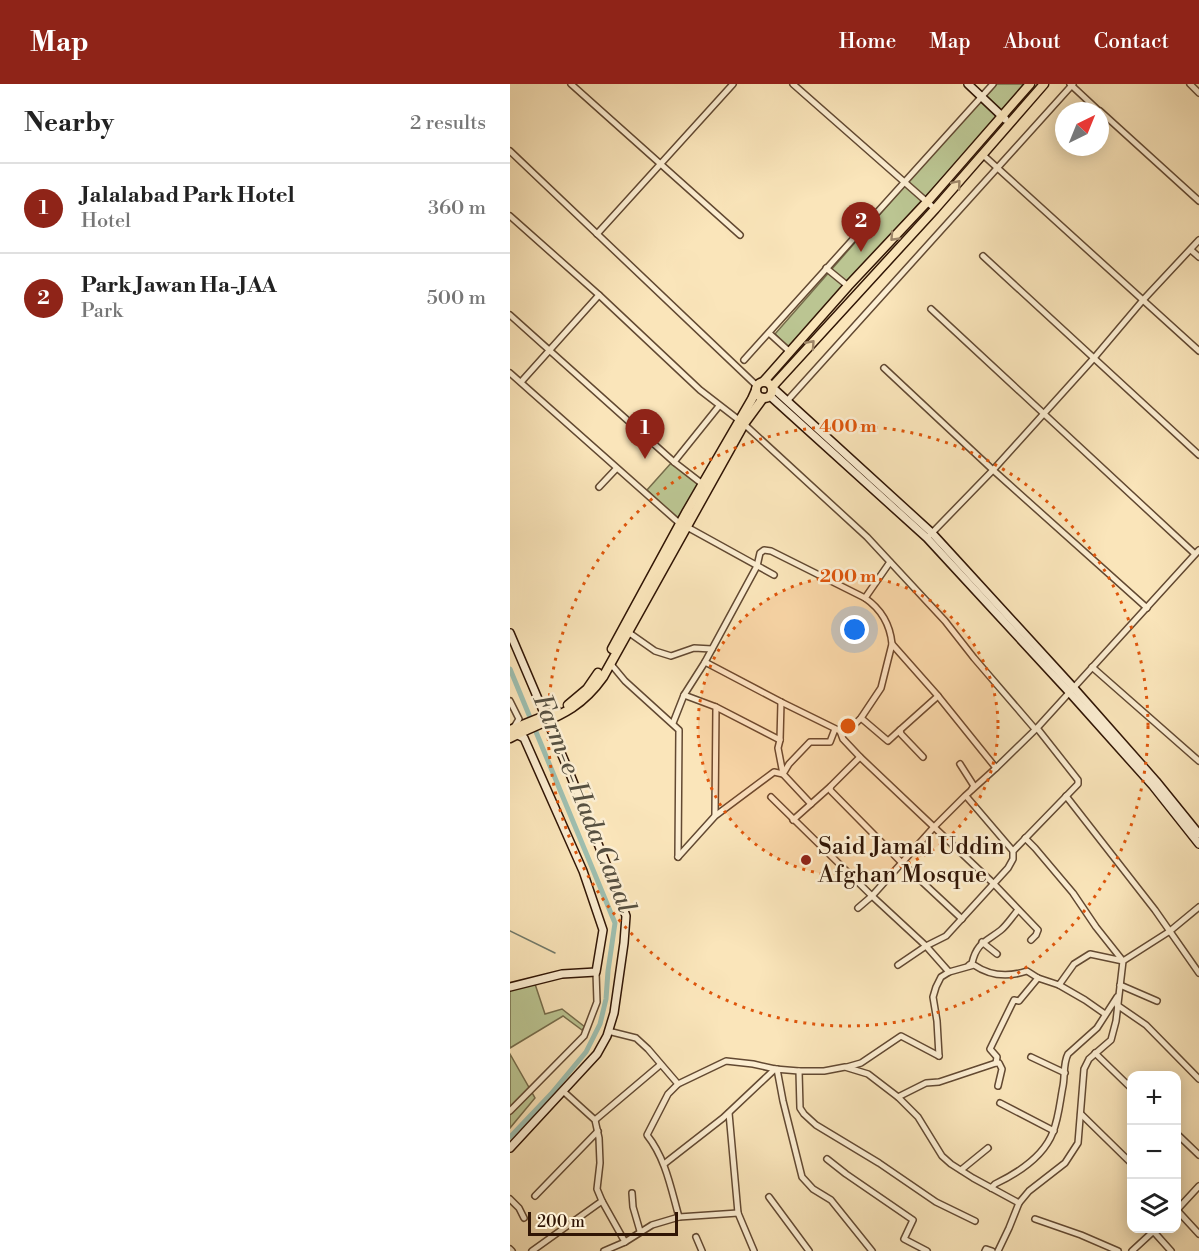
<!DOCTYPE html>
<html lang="en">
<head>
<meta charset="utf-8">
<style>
	body { margin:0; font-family:"Libre Bodoni",serif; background:#f2f2f2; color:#222 }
	.controls { position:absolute; right:18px; bottom:18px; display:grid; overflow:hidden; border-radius:12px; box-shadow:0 3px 15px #0003 }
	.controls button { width:54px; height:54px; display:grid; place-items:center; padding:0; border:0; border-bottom:2px solid #e0e0e0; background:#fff; color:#222; font:30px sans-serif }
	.compass { position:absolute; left:545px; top:18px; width:54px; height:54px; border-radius:50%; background:#fff; box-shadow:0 3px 15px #0003; rotate:43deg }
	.scale { position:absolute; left:18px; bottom:15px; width:150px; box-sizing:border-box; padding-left:6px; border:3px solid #301505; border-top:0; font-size:16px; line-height:21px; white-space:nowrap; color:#301505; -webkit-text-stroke:4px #fceed2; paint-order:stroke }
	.you { position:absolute; left:345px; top:546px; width:21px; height:21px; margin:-15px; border:4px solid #fff; border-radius:50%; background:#1a73e8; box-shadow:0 0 0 9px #1a73e833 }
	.badge { display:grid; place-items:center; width:39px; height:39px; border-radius:50%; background:#8f2418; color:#fff; font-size:20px; font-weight:700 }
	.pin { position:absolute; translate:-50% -50px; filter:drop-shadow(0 2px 3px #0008) }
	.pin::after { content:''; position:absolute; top:32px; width:21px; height:18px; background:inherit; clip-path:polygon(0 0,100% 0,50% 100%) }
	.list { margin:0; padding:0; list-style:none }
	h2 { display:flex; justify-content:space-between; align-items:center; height:78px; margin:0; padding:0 24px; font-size:26px }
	h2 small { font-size:20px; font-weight:400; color:#767676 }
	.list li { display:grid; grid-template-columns:39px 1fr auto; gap:18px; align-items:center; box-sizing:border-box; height:90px; padding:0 24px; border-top:2px solid #e0e0e0 }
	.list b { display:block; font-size:22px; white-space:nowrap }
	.list p { margin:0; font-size:20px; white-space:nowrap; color:#767676 }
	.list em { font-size:20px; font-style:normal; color:#767676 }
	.icon { flex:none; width:33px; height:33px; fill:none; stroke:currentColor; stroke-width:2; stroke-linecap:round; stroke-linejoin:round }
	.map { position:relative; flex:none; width:689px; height:1167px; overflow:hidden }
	header { display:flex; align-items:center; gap:36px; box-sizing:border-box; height:84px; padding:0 30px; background:#8f2418; color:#fff }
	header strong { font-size:28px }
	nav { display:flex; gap:33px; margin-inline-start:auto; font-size:21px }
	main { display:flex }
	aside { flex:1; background:#fff }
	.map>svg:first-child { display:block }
	.green { fill:#bbc592; stroke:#766d4c; stroke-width:1.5 }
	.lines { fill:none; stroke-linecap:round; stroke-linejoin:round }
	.stream { stroke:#727b6c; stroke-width:1.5 }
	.canal { stroke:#9ebfb0; stroke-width:5 }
	.street-casing { stroke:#624932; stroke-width:8 }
	.secondary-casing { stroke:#301505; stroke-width:10 }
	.primary-casing { stroke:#301505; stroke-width:11 }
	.street { stroke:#fceed2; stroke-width:5 }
	.secondary { stroke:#fceed2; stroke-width:7 }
	.primary { stroke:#fae5ba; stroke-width:8 }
	.oneway { stroke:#9f8769 }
	.ring { fill:none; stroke:#df560c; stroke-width:3; stroke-dasharray:3 6 }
	.poi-dot { fill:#8f2418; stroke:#fceed2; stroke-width:2 }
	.labels { text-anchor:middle; stroke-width:5; stroke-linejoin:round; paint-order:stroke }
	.poi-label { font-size:24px; fill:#301505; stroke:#fceed2; text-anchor:start }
	.water-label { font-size:26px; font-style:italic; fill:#565041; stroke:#fceed2 }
	.centre { fill:#df560c; stroke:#fceed2; stroke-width:3 }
	.ring-label { font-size:18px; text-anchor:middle; font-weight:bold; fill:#df560c; stroke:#fceed2; stroke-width:5; stroke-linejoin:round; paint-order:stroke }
</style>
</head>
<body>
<header>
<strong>Map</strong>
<nav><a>Home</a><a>Map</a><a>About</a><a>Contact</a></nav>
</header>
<main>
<aside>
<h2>Nearby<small>2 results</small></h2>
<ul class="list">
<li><span class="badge">1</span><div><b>Jalalabad Park Hotel</b><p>Hotel</p></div><em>360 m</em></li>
<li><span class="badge">2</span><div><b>Park Jawan Ha-JAA</b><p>Park</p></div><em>500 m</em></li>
</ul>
</aside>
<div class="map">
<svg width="689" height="1167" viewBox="0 0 689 1167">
	<rect width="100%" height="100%" fill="#fae5ba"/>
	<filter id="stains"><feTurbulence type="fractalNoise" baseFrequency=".00333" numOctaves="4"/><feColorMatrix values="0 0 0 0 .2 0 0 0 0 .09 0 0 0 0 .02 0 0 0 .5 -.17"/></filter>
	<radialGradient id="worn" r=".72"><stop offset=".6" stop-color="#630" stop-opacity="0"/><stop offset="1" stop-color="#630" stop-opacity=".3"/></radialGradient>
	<g class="green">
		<polygon points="487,0 518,0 278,263 265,250 419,74"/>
		<polygon points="162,378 189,401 168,435 137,406"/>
		<polygon points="25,900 35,930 52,925 75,943 72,946 53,932 0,964 0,905"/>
		<polygon points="0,970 25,1014 0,1044"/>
	</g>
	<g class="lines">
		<polyline class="stream" points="0,847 45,869"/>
		<polyline class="canal" points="0,585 105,839 98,887 96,915 90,940 76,968 41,1010 0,1053"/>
		<defs>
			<g id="street">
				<polyline points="61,0 230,151"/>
				<polyline points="283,0 425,125"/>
				<polyline points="560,0 589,27"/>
				<polyline points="680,0 689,9"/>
				<polyline points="590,27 689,117"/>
				<polyline points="0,67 247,302"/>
				<polyline points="472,70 689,267"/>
				<polyline points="0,132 89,211 190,306 234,340 357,453 435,537 464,574 525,645"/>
				<polyline points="87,150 223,0"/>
				<polyline points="681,166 689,173"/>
				<polyline points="473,172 689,371"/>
				<polyline points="316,184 338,202"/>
				<polyline points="421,225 685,470"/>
				<polyline points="0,231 164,378 195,402"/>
				<polyline points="259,249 280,268"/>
				<polyline points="234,276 483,0"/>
				<polyline points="374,284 483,386 637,524"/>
				<polyline points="0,289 168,438 264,491"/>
				<polyline points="11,298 89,211"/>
				<polyline points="277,317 563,0"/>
				<polyline points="164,378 209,322"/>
				<polyline points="89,403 106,385"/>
				<polyline points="419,452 483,386 584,274 633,216 689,156"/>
				<polyline points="355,514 380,478"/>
				<polyline points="118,548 145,567 161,572 184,564 202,565"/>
				<path d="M382 560C380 539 371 525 355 514L261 467 254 466 250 469 247 482 195 578 271 618 330 647 333 655 350 673 483 799 528 846 526 851 521 856"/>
				<polyline points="100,579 115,597 169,646 168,773"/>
				<polyline points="582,583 689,677"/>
				<polyline points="174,611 206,623 205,731"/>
				<polyline points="0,617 9,635 4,643"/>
				<polyline points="271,618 270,656 268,664 273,690 301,720"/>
				<polyline points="206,623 270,656"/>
				<polyline points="351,634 378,657 390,646 391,650 413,673"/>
				<polyline points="163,639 174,611 195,578"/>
				<polyline points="390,646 428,612"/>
				<polyline points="330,647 341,644 351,634 371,604 382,560 428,612 486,684"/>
				<polyline points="350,673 321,702 320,705 321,707 392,779 452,835"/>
				<polyline points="450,680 464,702 462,705"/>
				<polyline points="456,712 503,767"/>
				<polyline points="556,712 645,826 689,889"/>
				<polyline points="261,713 362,812 416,862 439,888"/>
				<polyline points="283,736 320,703"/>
				<polyline points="515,754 525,764 563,809 586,843 613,877"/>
				<polyline points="168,773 205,732 264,688 273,690 279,680 300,658 320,658 325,645"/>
				<polyline points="348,824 362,812 424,743 455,712 486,684 527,644"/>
				<polyline points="472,858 487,870"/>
				<polyline points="388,881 416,862 436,852 498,784 503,775 503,767 568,700 568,696 527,644 689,466"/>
				<path d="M459 881 462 879C467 858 476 858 491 846 497 841 502 833 508 826"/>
				<polyline points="549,901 575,916 595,930"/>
				<polyline points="610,901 647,917"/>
				<polyline points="607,921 636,941 689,995"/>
				<path d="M98 947 126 954 138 965 168 1000 158 1010 137 1051C156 1075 161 1105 169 1133"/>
				<polyline points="585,969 622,1005"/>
				<path d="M429 972 427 937 423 913 426 903 431 893 439 888 464 881C480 892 499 893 517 887L528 894 549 901 564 880 580 870 613 877"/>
				<polyline points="521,973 555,989"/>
				<polyline points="486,979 487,973 480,965 501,922 504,916 509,917 528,894"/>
				<polyline points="337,983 351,979 391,952 429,972"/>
				<polyline points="267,985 273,1017 292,1093 303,1105 321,1116 362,1167"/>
				<polyline points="289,987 290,1024 294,1030 306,1041 369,1079 426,1118 465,1137"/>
				<polyline points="168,1000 216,977 243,980 265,985 289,987 314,987 335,983 358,990 388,1013 408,1033 432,1072 441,1080 463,1094 509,1119 519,1107 555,1079 568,1059 574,985 579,975 601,956 606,937 613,877 660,847 689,823"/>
				<polyline points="53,1007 85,1036 89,1054 90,1079 87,1105 92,1117 115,1158 94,1167"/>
				<polyline points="388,1013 416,999 429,998 486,979 489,979 492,985 488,1002"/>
				<polyline points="490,1019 544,1047"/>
				<polyline points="0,1027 74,952 87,918 86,888"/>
				<polyline points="219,1029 228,1129 244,1167"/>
				<polyline points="571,1030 622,1080"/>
				<polyline points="85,1036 150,981"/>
				<polyline points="666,1049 689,1071"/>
				<polyline points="317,1075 336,1090 403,1136 394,1155 417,1167"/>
				<polyline points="154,1080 213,1034 265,985"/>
				<polyline points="451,1086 478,1064"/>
				<path d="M481 1104 485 1100C508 1089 534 1072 543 1048 549 1033 550 1017 553 1002 555 992 553 979 558 970L587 944 607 913"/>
				<polyline points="122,1109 123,1123 130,1147"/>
				<polyline points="25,1112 88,1047"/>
				<polyline points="259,1113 299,1167"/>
				<polyline points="0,1115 9,1124 14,1134"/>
				<polyline points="666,1125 689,1150"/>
				<polyline points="666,1127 689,1102"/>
				<polyline points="525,1135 571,1151 608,1167"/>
				<polyline points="644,1148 661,1167"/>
				<polyline points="186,1153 192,1167"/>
				<polyline points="115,1158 142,1141 169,1133 228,1129"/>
				<polyline points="0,1165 2,1167"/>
				<polyline points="22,1167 92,1117"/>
				<polyline points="475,1167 476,1165 482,1167"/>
				<polyline points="488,1167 499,1144 509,1119"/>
				<polyline points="622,1167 647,1144"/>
			</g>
			<g id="secondary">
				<polyline points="458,0 495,35"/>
				<polyline points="263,304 422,449 563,603 646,697 689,750"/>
				<polyline points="260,312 417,454 559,608 643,702 689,760"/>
				<polyline points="0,549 60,690 107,807 116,832 114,859 104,929 97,952 87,970 0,1064"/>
				<polyline points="0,903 52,890 86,888 93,846 73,787 14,654 6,650"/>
			</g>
			<g id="primary">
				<polyline points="254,297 338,202 417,118 520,0"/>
				<circle cx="254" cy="306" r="8"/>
				<polyline points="262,303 425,125 534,0"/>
				<polyline points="102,565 177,427 242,315 246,306"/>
				<polyline points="58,621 77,605 88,589"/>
				<polyline points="0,646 47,627"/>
				<path d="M0 654C39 634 66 631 93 593L234 340 253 314"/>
			</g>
		</defs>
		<use href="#street" class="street-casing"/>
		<use href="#secondary" class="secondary-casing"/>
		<use href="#primary" class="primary-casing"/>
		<use href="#street" class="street"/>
		<use href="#secondary" class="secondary"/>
		<use href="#primary" class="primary"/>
	</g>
	<defs><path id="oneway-chevron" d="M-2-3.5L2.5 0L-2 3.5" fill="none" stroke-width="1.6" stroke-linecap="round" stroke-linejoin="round" transform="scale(1.5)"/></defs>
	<g class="oneway">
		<use href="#oneway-chevron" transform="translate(447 100) rotate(-50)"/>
		<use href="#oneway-chevron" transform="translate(384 153) rotate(133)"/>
		<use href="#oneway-chevron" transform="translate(301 260) rotate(-48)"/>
	</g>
	<circle cx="338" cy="642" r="150" fill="#df560c" fill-opacity=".12"/>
	<g class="ring">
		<circle cx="338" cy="642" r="150"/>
		<circle cx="338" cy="642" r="300"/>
	</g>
	<circle class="poi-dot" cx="296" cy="776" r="6"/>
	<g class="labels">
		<g class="poi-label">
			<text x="308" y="770">Said Jamal Uddin<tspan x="308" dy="28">Afghan Mosque</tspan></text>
		</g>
		<g class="water-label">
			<text transform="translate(75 719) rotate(68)" y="9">Farm-e-Hada Canal</text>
		</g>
	</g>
	<circle cx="338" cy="642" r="9" class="centre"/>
	<g class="ring-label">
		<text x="338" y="348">400 m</text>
		<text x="338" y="498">200 m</text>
	</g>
	<rect width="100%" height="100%" filter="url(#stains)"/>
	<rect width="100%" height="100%" fill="url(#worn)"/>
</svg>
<div class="controls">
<button>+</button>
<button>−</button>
<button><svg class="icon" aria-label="layers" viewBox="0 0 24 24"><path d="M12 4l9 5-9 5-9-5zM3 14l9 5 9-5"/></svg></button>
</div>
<svg class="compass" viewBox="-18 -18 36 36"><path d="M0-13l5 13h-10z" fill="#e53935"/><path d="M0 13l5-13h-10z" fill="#767676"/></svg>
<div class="scale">200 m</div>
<div class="you"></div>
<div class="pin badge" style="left:135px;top:375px">1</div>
<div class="pin badge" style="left:351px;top:168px">2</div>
</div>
</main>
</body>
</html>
